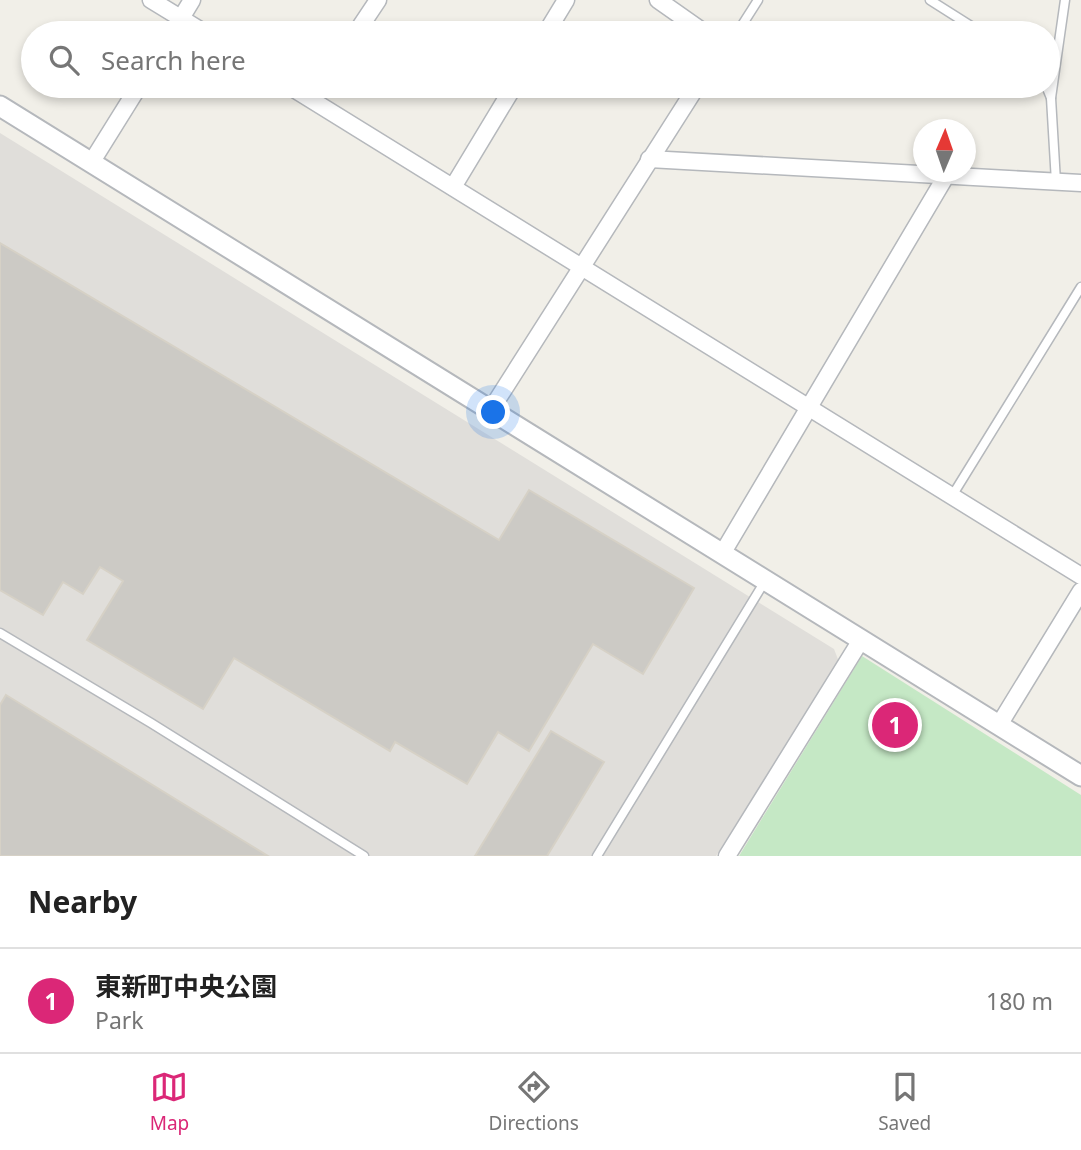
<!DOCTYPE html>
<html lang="en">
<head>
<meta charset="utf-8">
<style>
	body { margin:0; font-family:"Noto Sans","Noto Sans JP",sans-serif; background:#f6f6f6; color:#222 }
	.compass { position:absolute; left:913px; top:119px; width:63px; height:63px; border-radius:50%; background:#fff; box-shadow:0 4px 10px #0003; rotate:2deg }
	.you { position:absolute; left:494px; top:413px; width:24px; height:24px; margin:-18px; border:5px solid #fff; border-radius:50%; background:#1a73e8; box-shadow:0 0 0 10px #1a73e833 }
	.badge { display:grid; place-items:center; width:46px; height:46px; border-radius:50%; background:#db2777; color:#fff; font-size:23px; font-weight:700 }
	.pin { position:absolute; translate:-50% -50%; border:4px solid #fff; box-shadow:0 2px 7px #0006 }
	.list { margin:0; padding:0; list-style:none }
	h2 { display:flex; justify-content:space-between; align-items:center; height:91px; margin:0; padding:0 28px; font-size:30px }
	h2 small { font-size:23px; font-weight:400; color:#767676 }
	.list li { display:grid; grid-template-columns:46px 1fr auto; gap:21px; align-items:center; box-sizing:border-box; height:105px; padding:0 28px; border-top:2px solid #e0e0e0 }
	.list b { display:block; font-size:26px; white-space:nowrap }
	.list p { margin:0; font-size:23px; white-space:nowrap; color:#767676 }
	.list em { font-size:23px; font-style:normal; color:#767676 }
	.icon { flex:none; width:38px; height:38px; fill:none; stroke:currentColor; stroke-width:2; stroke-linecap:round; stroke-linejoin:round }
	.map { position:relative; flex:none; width:1081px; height:856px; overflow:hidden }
	.search { position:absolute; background:#fff; box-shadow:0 4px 10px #0003; left:21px; right:21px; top:21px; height:77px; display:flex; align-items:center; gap:18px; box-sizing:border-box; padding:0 24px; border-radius:38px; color:#767676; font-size:26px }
	.sheet { height:196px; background:#fff }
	nav { display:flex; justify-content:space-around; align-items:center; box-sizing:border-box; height:98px; border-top:2px solid #e0e0e0; background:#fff; font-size:19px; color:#767676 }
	nav a { display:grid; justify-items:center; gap:4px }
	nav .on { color:#db2777 }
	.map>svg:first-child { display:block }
	.industrial { fill:#e0deda }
	.green { fill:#c5e8c5 }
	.building { fill:#cccac5; stroke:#d6d1c6; stroke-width:2 }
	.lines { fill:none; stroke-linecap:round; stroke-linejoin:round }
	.service-casing { stroke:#b5b8bc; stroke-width:11 }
	.minor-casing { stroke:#b5b8bc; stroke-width:19 }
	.tertiary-casing { stroke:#b5b8bc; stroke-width:23 }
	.service { stroke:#fff; stroke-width:8 }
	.minor { stroke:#fff; stroke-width:16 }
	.tertiary { stroke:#fff; stroke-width:19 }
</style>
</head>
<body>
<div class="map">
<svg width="1081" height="856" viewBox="0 0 1081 856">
	<rect width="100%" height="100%" fill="#f1efe8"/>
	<polygon class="industrial" points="0,133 834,649 839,662 716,856 0,856"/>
	<polygon class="green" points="862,656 1081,795 1081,856 739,856"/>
	<g class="building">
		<polygon points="0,243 499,540 529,490 694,588 643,674 593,644 529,751 498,732 467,784 395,742 390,751 234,658 203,709 87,640 123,581 100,567 83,594 63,582 43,615 0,590"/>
		<polygon points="6,695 268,856 0,856 0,705"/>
		<polygon points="551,731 604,762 547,856 475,856"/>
	</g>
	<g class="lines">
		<defs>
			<g id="service">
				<polyline points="930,0 982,33"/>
				<polyline points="737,33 758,0"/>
				<polyline points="1046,86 1051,98 1056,182"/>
				<polyline points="1051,98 1065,0"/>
				<polyline points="952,496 1081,287"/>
				<polyline points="0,633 151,723 364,856"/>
				<polyline points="597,856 765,581"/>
			</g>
			<g id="minor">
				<polyline points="151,0 205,33"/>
				<polyline points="658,0 705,33"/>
				<polyline points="172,33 192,0"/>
				<polyline points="356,33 378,0"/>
				<polyline points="546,33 566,0"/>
				<polyline points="289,86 1081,576"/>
				<polyline points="649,159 1081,183"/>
				<polyline points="91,163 139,86"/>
				<polyline points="453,187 514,86"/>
				<polyline points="490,411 697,86"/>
				<polyline points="722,554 946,176"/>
				<polyline points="999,725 1081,591"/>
				<polyline points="727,856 861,640"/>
			</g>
			<polyline id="tertiary" points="0,106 1081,776"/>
		</defs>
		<use href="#service" class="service-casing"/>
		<use href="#minor" class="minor-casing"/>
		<use href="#tertiary" class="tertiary-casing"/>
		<use href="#service" class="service"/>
		<use href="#minor" class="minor"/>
		<use href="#tertiary" class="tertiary"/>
	</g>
</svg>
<svg class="compass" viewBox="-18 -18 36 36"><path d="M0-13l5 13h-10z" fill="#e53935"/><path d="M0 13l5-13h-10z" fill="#767676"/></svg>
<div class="you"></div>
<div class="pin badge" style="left:895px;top:725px">1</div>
<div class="search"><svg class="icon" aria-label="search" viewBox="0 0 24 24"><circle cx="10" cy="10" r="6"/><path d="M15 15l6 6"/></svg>Search here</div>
</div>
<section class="sheet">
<h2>Nearby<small></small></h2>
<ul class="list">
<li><span class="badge">1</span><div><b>東新町中央公園</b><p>Park</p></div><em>180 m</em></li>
</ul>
</section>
<nav>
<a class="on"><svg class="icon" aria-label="map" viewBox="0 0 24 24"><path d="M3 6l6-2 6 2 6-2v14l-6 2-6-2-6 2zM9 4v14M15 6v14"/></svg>Map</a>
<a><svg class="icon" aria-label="directions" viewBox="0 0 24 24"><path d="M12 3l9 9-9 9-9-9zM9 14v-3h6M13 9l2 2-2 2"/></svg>Directions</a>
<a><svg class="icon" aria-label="saved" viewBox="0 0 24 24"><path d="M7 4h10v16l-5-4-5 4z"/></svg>Saved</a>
</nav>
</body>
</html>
